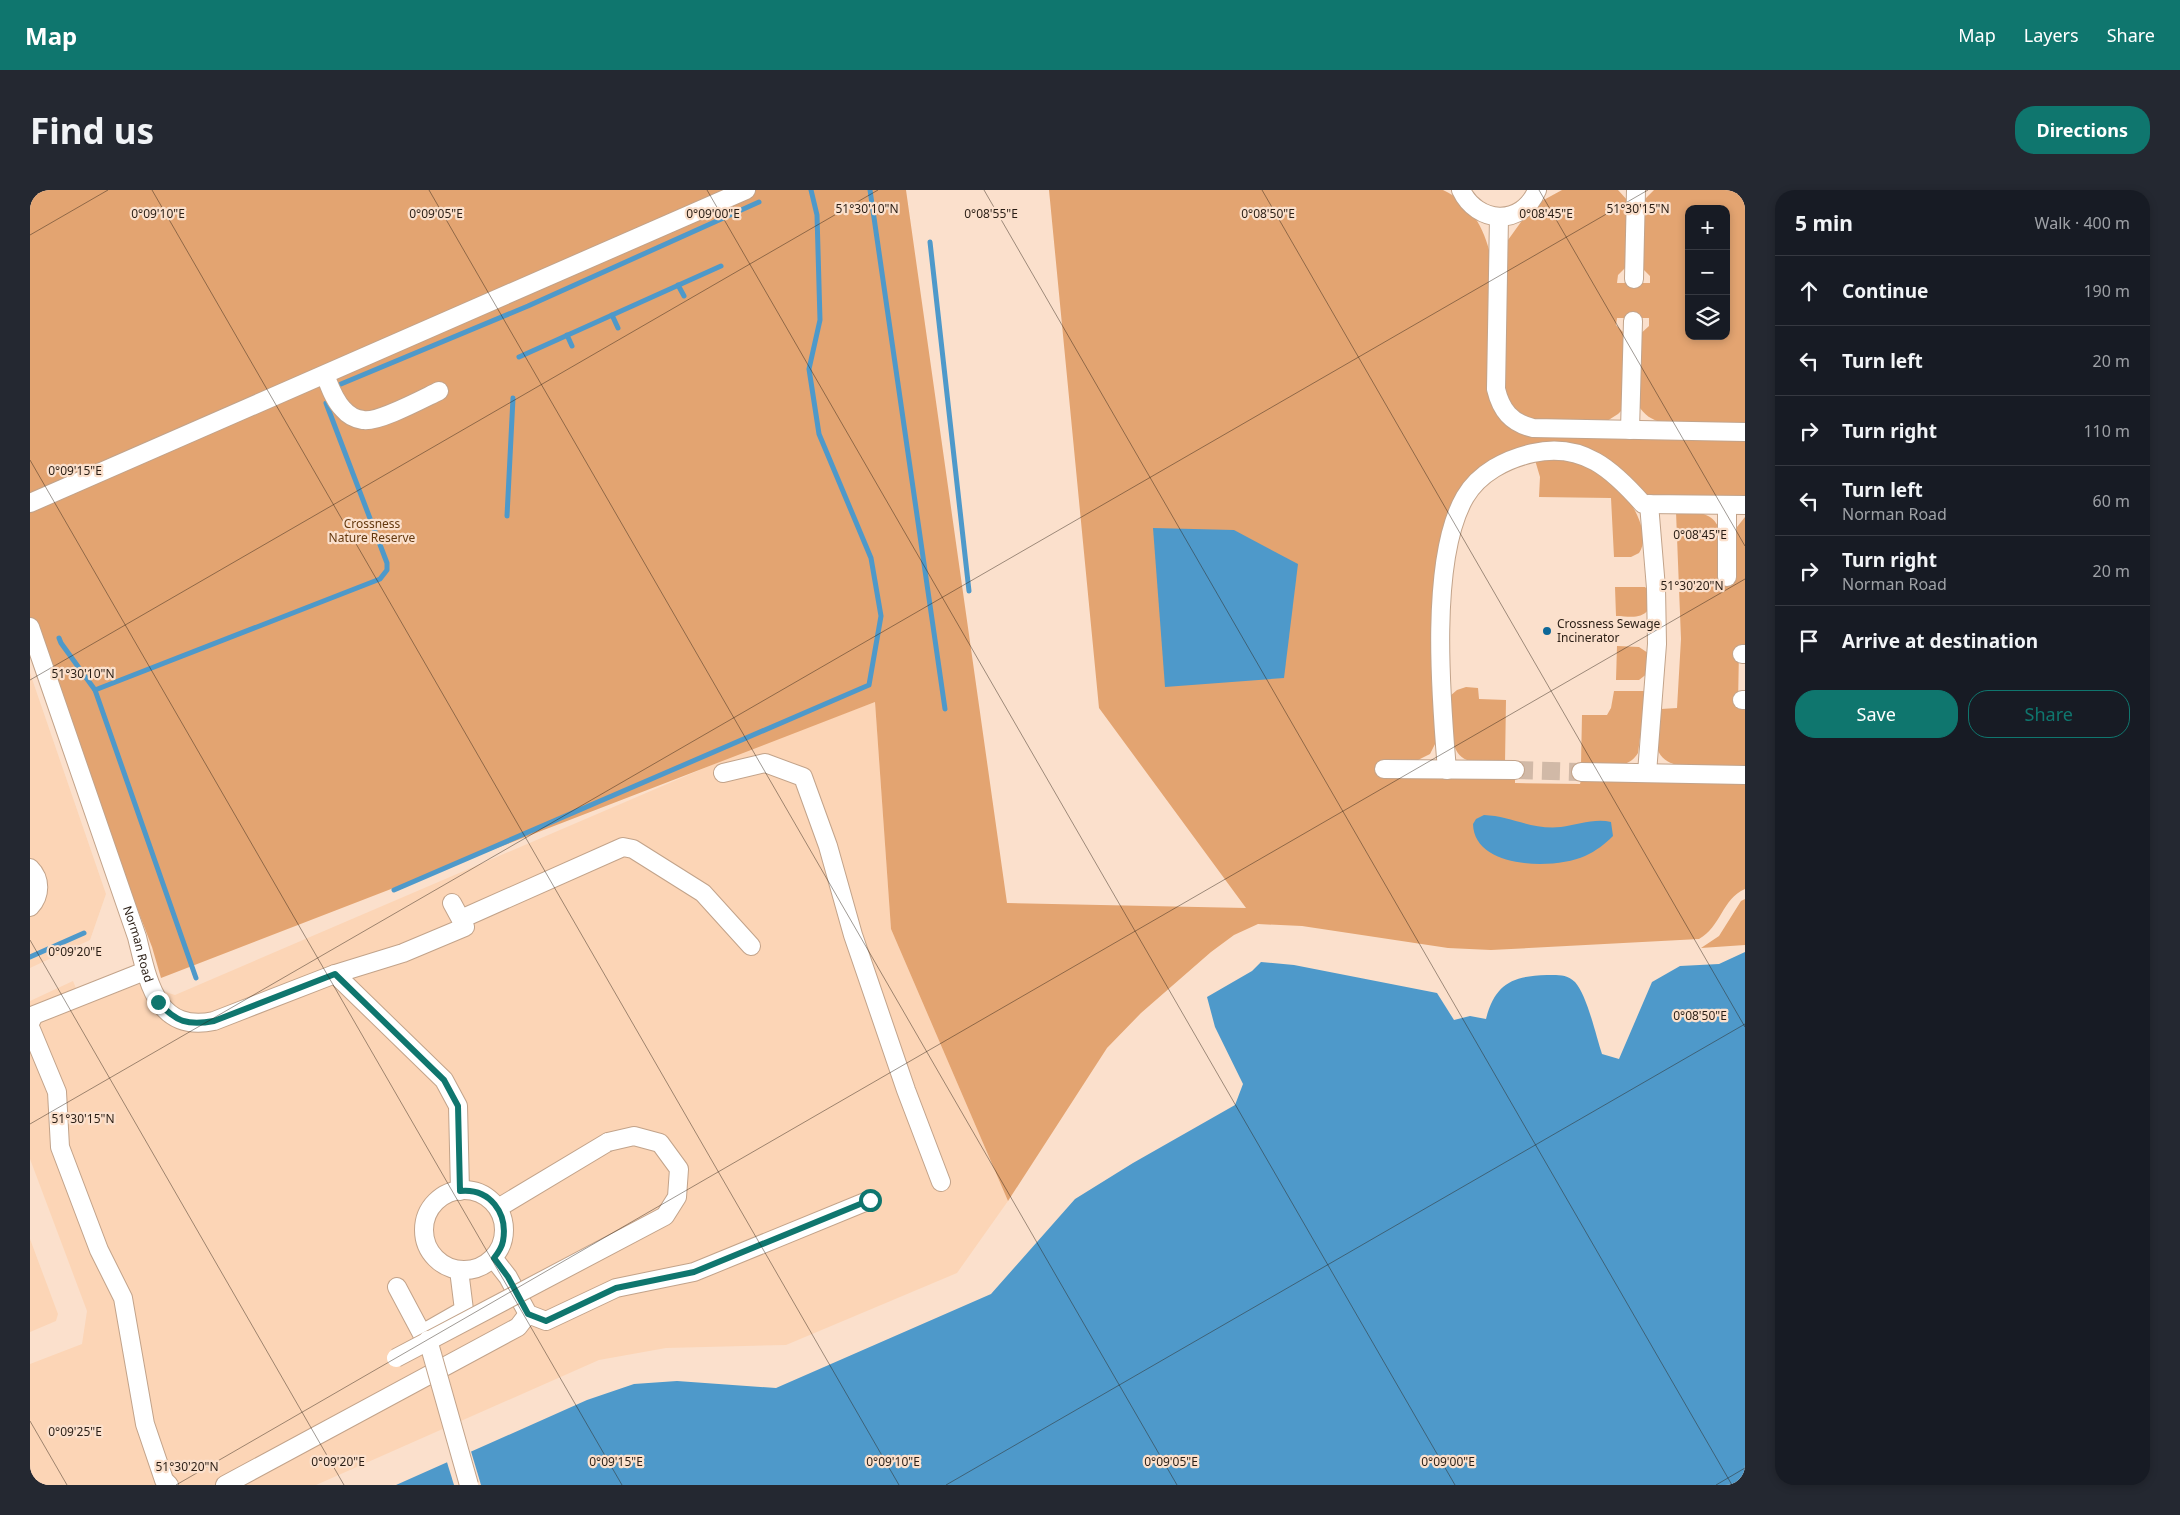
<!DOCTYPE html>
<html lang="en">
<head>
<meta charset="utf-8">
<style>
	body { margin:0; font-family:"Noto Sans",sans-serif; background:#242831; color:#f1f3f6 }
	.controls { position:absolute; right:15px; top:15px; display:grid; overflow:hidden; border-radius:10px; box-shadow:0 2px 8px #0003 }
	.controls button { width:45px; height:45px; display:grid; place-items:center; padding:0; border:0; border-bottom:1px solid #363941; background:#171b24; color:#f1f3f6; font:25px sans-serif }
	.stop { position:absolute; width:15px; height:15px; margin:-11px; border:4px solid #0f766e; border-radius:50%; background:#fff }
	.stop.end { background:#0f766e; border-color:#fff; box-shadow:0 1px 5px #0008 }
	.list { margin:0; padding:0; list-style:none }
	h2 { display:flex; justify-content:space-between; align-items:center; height:65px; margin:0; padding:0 20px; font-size:21px }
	h2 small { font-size:16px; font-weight:400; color:#9ea1a6 }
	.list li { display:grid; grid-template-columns:32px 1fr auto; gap:15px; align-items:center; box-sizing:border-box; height:70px; padding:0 20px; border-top:1px solid #363941 }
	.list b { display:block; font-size:19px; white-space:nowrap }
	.list p { margin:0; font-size:16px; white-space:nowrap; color:#9ea1a6 }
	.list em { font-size:16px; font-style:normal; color:#9ea1a6 }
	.actions { display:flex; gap:10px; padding:15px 20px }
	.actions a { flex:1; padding:11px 0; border:1px solid #0f766e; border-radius:20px; text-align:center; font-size:18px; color:#0f766e }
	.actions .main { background:#0f766e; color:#fff }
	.icon { flex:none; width:28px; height:28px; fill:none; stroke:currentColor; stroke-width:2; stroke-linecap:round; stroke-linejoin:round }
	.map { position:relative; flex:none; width:1715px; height:1295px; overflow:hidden; border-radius:20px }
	header { display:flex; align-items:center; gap:30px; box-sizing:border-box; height:70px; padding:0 25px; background:#0f766e; color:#fff }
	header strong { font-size:24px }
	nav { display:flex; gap:28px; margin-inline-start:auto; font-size:18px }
	.intro { display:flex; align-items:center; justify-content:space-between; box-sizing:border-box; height:120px; padding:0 30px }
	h1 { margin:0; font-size:35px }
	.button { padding:12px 22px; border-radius:20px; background:#0f766e; color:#fff; font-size:18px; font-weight:700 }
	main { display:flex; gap:30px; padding:0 30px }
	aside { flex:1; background:#171b24; border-radius:20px; box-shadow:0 2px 8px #0003 }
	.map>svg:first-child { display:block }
	.built { fill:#fcd5b6 }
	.green { fill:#e3a471; fill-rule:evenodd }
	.water { fill:#4e99ca }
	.pier { fill:#fbe0cc }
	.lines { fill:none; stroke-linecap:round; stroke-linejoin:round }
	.stream { stroke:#4e99ca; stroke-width:5 }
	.minor-tunnel { stroke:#d1b9a7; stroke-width:18; stroke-dasharray:18 9; stroke-linecap:butt }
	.minor-casing { stroke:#c2a38a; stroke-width:20 }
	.minor { stroke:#fff; stroke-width:18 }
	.minor-bridge-casing { stroke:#c2a38a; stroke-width:20; stroke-linecap:butt }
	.minor-bridge { stroke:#fff; stroke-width:18 }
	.route { stroke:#0f766e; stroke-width:6 }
	.ticks { fill:none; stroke:#2a1e15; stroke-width:1; stroke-opacity:0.45 }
	.poi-dot { fill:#0e6898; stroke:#fbe0cc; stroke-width:2 }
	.labels { text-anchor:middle; stroke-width:4.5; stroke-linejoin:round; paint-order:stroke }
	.park-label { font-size:12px; fill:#64390f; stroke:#fbe0cc }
	.poi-label { font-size:12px; fill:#2a1e15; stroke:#fbe0cc; text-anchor:start }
	.street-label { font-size:12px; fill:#2a1e15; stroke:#fbe0cc }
	.ticks-label { font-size:12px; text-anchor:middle; fill:#2a1e15; stroke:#fbe0cc; stroke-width:4.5; stroke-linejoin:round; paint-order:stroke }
</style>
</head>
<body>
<header>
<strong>Map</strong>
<nav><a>Map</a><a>Layers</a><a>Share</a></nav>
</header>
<div class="intro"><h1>Find us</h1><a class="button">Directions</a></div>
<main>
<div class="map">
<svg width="1715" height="1295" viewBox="0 0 1715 1295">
	<rect width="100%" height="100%" fill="#fbe0cc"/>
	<g class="built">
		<polygon points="0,483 76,704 60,750 0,778"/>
		<polygon points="845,512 861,739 978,1011 927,1083 756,1155 636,1158 569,1170 286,1295 0,1295 0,1174 52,1154 57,1121 0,969 0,811 43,791 53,815 110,794 145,805 714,561"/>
		<polygon points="0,1049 28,1124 26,1131 0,1142"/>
	</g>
	<g class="green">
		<path d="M0 0H876L977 713 1216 718 1069 518 1019 0H1413C1441 13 1455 39 1461 68L1470 228 1715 250V308L1624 306 1615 304 1603 291 1497 256 1417 326C1401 372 1400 449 1402 498 1403 516 1407 534 1406 552L1400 564 1386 571 1485 589V593L1550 594 1551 590 1715 593V699C1692 709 1691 737 1669 749L1461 760 1418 758 1272 736 1228 734 1204 745 1181 762 1111 823 1077 858 978 1011 861 739 845 512 131 788 122 757 0 440Z"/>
		<path d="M1532 0H1588L1598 11 1600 73 1588 85 1587 93H1620V86L1608 74 1613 11 1624 0H1715V235L1633 233C1622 230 1614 225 1608 215L1607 147 1619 136V128H1587L1586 135 1599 148 1593 219 1588 224 1577 231H1504C1486 226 1480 215 1474 198L1478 50 1496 25 1510 12ZM1659 19H1696V146H1659Z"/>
		<path d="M1531 269C1544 272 1559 275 1571 282 1591 293 1625 340 1609 363L1601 367H1584L1581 308 1509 307 1510 287 1505 270Z"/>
		<path d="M1646 322C1663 322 1681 320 1689 338L1705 343 1707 337 1715 327V459L1709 460 1708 514 1715 515V579C1692 578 1633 586 1627 557 1624 546 1630 530 1631 519L1647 518 1651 449Z"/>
		<path d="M1585 397H1615L1618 400V420C1610 430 1598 426 1586 426Z"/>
		<polygon points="1587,456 1609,457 1618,463 1618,483 1609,490 1586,490"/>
		<path d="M1436 497 1448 498 1449 509 1476 510 1475 573C1464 572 1447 575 1437 570 1416 562 1421 524 1420 506L1427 500Z"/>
		<path d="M1584 501H1616L1608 563C1597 582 1570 575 1551 575L1552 525H1577L1581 518Z"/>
		<polygon points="1715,709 1715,755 1671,758 1689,746 1711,711"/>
	</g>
	<g class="water">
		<polygon points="1123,338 1204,340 1268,374 1254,488 1135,497"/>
		<path d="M1454 625C1481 626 1501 640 1531 637 1547 635 1565 628 1581 632L1583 646C1575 654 1566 661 1555 666 1524 680 1444 679 1443 634L1446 629Z"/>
		<path d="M1715 762V1295H366L557 1210 604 1194 647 1191 746 1198 961 1104 1045 1009 1103 973 1205 915 1213 894 1185 837 1177 807 1222 781 1231 772 1264 775 1407 803 1424 830 1440 826 1456 829C1465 794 1482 786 1517 785 1527 785 1537 784 1545 792 1557 805 1566 846 1572 864L1589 869 1622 792 1650 776 1689 774Z"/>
	</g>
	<polygon class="pier" points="440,1258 451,1295 424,1295 416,1269"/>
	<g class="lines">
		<g class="stream">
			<polyline points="840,0 915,519"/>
			<polyline points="900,52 939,401"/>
			<polyline points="648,95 654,106"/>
			<polyline points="582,125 588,138"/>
			<polyline points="537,145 542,156"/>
			<polyline points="489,167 691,76"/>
			<polyline points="311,194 498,116 729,12"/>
			<polyline points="477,326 483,208"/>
			<polyline points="29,448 31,453 65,500 166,788"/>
			<polyline points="65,500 350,389 357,380 357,373 296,213"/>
			<polyline points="364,700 839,495 851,426 841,368 789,244 779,179 790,130 787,25 781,0"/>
			<polyline points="0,767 54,743"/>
		</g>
		<polyline class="minor-tunnel" points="1485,580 1551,582"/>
		<defs>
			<g id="minor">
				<path d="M1431 0C1447 34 1492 37 1507 0"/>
				<path d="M1469 27 1466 199C1471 220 1481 233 1503 238L1715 242"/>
				<polyline points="1604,89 1606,0"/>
				<path d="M295 185C300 197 304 210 313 219 318 225 326 229 333 230 348 233 394 208 409 201"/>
				<polyline points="1600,240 1603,131"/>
				<polyline points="0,313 716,0"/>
				<polyline points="1697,387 1697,315"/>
				<path id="s1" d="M0 437 107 747C118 791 126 843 184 831L305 784 373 763 435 737 422 713"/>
				<polyline points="1712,464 1715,464"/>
				<polyline points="1712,510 1715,510"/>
				<polyline points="1354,579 1485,580"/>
				<path d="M1417 580C1411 509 1399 369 1435 307 1449 283 1476 269 1503 263 1553 252 1583 280 1613 314L1715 315"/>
				<polyline points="1551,582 1715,585"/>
				<polyline points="693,583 735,573 773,587 798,656 823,745 876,900 911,992"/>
				<polyline points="1617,583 1627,454 1626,398 1619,314"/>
				<path d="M0 678C11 689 11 705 0 717"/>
				<polyline points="431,729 593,657 603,659 673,703 721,756"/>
				<polyline points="305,784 414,890 428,916 430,1001"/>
				<polyline points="0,833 4,825 115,781"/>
				<polyline points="0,837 27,902 30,957 69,1060 93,1108 115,1234 134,1290 139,1295"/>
				<circle cx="434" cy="1040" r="40"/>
				<polyline points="468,1018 578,952"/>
				<polyline points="464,1069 478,1087 498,1124 516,1131 586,1098 664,1082 840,1010"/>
				<polyline points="367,1097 392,1144 434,1120 429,1080"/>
				<polyline points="195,1295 488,1137 498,1124"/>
			</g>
		</defs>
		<use href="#minor" class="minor-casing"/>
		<use href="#minor" class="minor"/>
		<defs>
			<g id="minor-bridge">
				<polyline points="398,1150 439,1295"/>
				<polyline points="366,1168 635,1026 647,1007 649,979 630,953 604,946 578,952"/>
			</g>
		</defs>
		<use href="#minor-bridge" class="minor-bridge-casing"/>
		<use href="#minor-bridge" class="minor-bridge"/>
	</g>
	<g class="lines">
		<path class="route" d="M128 812C146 832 158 836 184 831L305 784 414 890 428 916 430 1001C460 998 478 1023 473 1051 472 1057 468 1063 464 1068L478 1087 498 1124 516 1131 586 1098 664 1082 840 1010"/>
	</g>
	<path class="ticks" d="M122 0 869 1295M399 0 1147 1295M677 0 1425 1295M954 0 1702 1295M1232 0 1715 837M1509 0 1715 356M0 45 78 0M0 270 592 1295M0 490 848 0M0 750 314 1295M0 934 1618 0M0 1231 37 1295M146 1295 1715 389M916 1295 1715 834M1686 1295 1715 1278"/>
	<circle class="poi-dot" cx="1517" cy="441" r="5"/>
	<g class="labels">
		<g class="park-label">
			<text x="342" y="338">Crossness<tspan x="342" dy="14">Nature Reserve</tspan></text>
		</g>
		<g class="poi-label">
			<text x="1527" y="438">Crossness Sewage<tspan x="1527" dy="14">Incinerator</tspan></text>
		</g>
		<g class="street-label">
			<text dy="4" stroke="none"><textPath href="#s1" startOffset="335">Norman Road</textPath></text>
		</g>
	</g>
	<g class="ticks-label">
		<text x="837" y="23">51°30'10"N</text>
		<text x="1608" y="23">51°30'15"N</text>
		<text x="1238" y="28">0°08'50"E</text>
		<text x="128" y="28">0°09'10"E</text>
		<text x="406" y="28">0°09'05"E</text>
		<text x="683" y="28">0°09'00"E</text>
		<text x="961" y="28">0°08'55"E</text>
		<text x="1516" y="28">0°08'45"E</text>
		<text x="45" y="285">0°09'15"E</text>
		<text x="1670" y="349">0°08'45"E</text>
		<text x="1662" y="400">51°30'20"N</text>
		<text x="53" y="488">51°30'10"N</text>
		<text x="45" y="766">0°09'20"E</text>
		<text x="1670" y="830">0°08'50"E</text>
		<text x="53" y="933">51°30'15"N</text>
		<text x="45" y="1246">0°09'25"E</text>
		<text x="308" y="1276">0°09'20"E</text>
		<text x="586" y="1276">0°09'15"E</text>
		<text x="863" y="1276">0°09'10"E</text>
		<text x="1141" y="1276">0°09'05"E</text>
		<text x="1418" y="1276">0°09'00"E</text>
		<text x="157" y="1281">51°30'20"N</text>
	</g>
</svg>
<div class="controls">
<button>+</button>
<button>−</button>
<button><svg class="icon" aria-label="layers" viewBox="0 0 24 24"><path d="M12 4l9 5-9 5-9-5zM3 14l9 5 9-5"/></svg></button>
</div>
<div class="stop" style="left:840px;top:1010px"></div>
<div class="stop end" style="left:128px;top:812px"></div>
</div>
<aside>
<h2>5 min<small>Walk · 400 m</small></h2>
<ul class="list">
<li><svg class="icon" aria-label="ahead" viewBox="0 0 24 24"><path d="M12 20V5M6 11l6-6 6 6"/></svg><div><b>Continue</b></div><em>190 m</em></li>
<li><svg class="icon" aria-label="left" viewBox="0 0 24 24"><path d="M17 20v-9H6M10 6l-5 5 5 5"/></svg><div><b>Turn left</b></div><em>20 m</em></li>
<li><svg class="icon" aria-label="right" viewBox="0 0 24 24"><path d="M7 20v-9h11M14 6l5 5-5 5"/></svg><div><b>Turn right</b></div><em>110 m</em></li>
<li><svg class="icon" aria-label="left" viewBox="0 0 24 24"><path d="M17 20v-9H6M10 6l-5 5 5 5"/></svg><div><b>Turn left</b><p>Norman Road</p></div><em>60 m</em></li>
<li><svg class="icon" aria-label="right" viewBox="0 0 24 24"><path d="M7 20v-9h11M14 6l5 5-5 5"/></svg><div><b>Turn right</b><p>Norman Road</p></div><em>20 m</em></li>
<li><svg class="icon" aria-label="arrive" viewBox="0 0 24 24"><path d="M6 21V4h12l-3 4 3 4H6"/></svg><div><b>Arrive at destination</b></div></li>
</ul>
<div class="actions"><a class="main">Save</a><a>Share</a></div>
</aside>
</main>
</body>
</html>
